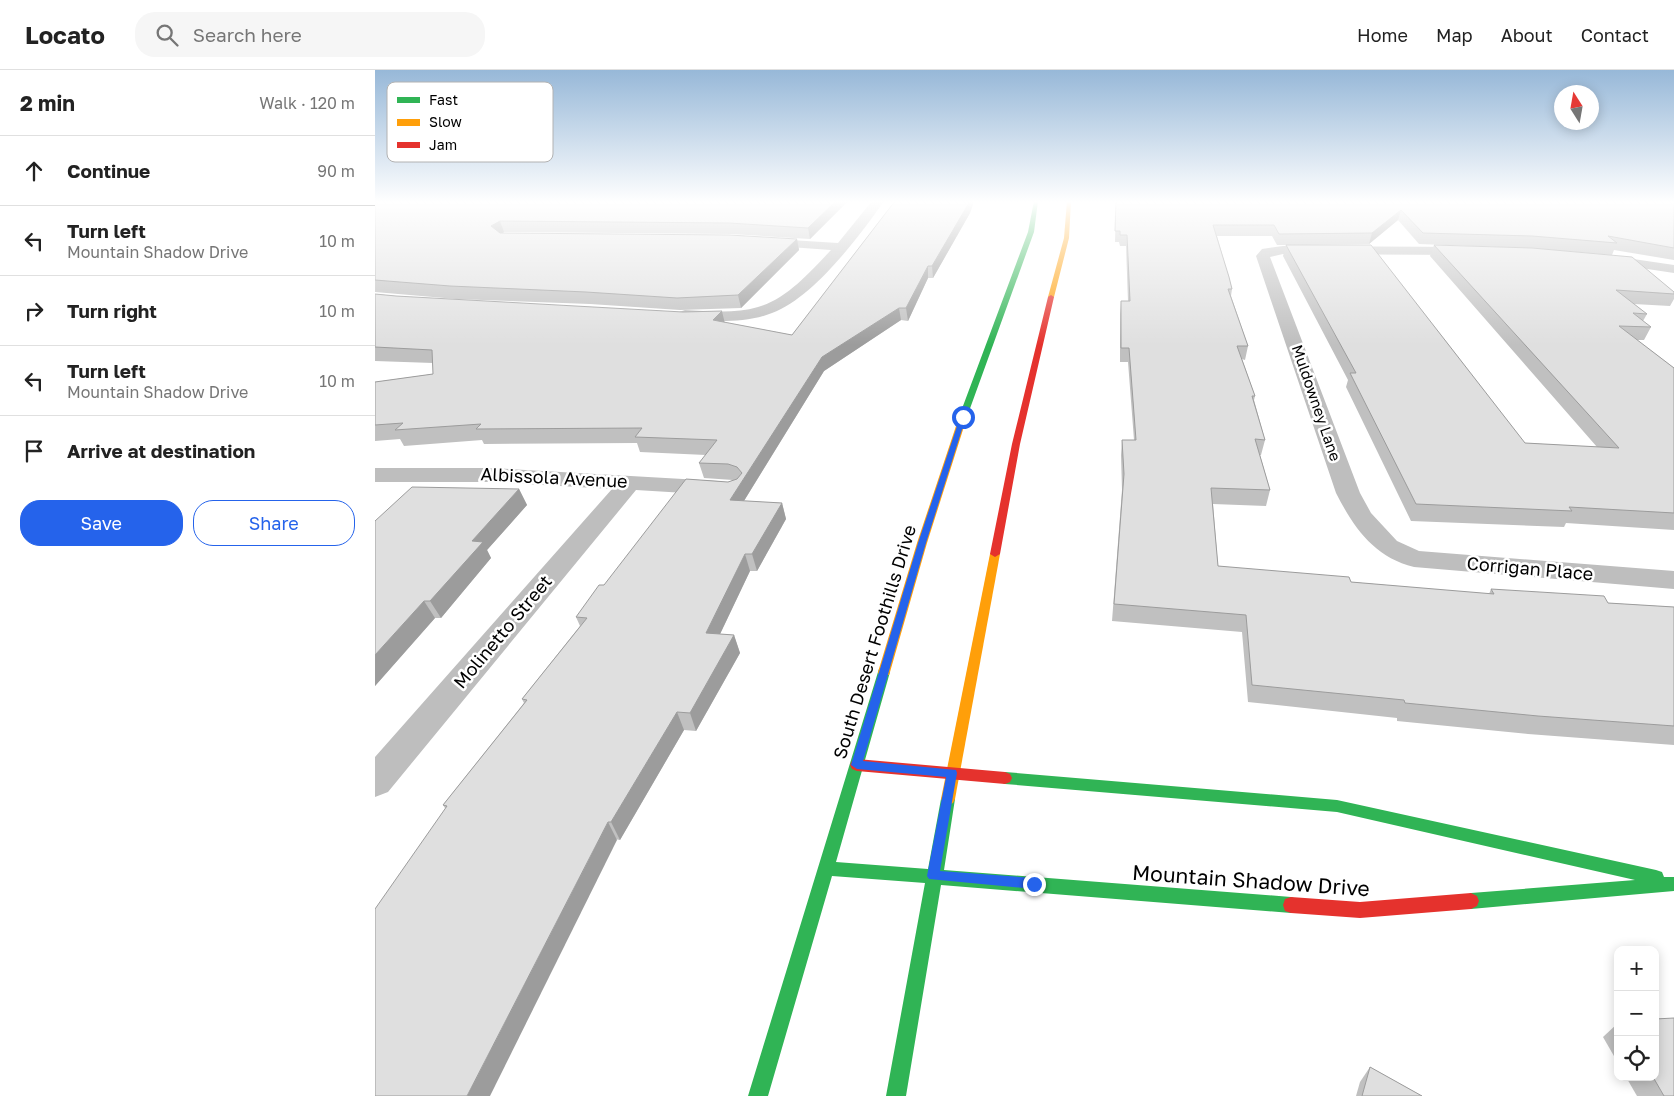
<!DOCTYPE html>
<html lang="en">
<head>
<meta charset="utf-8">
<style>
	body { margin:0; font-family:"Golos Text",sans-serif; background:#f6f6f6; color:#222 }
	.controls { position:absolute; right:15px; bottom:15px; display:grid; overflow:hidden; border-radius:10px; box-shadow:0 2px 12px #0003 }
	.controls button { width:45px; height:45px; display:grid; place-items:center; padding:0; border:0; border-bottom:1px solid #e0e0e0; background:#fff; color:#222; font:25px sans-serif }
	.compass { position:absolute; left:1179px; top:15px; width:45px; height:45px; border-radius:50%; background:#fff; box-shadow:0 2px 12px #0003; rotate:349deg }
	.stop { position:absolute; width:15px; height:15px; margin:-11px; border:4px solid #2563eb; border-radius:50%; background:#fff }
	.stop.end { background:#2563eb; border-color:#fff; box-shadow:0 1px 5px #0008 }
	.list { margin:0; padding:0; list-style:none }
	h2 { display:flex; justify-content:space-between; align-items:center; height:65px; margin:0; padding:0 20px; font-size:21px }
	h2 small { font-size:16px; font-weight:400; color:#767676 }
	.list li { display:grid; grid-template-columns:32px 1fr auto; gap:15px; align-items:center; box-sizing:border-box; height:70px; padding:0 20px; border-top:1px solid #e0e0e0 }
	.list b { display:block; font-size:19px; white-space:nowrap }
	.list p { margin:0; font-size:16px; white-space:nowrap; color:#767676 }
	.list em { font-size:16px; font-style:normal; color:#767676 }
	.actions { display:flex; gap:10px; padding:15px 20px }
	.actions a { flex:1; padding:11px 0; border:1px solid #2563eb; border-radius:20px; text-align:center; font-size:18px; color:#2563eb }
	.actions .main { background:#2563eb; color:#fff }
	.icon { flex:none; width:28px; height:28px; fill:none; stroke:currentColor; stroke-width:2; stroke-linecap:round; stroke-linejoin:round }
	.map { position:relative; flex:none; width:1299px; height:1026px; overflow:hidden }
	header { display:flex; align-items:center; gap:30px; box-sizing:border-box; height:70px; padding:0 25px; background:#fff; border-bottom:1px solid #e0e0e0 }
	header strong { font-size:24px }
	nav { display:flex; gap:28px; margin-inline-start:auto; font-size:18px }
	.search { width:350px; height:45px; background:#f6f6f6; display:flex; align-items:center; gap:12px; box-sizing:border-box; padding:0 18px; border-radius:20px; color:#767676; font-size:19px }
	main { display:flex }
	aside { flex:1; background:#fff }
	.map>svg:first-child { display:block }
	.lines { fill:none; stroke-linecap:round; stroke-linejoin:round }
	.street { fill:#bebebe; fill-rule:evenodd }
	.fast { fill:#30b455; fill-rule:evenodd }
	.slow { fill:#ff9f0a; fill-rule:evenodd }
	.jam { fill:#e5322d; fill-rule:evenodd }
	.wall { fill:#c0c0c0 }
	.shaded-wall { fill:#9c9c9c }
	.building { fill:#dfdfdf; stroke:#9c9c9c }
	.route { fill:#2563eb }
	.labels { text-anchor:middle; stroke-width:5; stroke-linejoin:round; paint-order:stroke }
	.far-street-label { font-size:15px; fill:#000; stroke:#fff }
	.street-label { font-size:18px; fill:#000; stroke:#fff }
	.near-street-label { font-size:21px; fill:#000; stroke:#fff }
	.key { fill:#fff; stroke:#b2b2b2; stroke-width:1 }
	.key-label { font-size:14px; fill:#000 }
</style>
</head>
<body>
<header>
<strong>Locato</strong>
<div class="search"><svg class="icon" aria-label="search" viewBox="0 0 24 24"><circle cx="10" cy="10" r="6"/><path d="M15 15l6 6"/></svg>Search here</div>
<nav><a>Home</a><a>Map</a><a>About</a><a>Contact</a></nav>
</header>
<main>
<aside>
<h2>2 min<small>Walk · 120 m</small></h2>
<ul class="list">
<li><svg class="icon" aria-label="ahead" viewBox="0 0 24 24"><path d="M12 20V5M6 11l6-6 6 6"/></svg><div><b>Continue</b></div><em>90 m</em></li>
<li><svg class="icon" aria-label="left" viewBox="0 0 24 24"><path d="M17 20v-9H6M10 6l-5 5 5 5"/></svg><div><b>Turn left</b><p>Mountain Shadow Drive</p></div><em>10 m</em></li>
<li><svg class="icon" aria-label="right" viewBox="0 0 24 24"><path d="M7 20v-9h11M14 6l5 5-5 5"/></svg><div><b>Turn right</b></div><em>10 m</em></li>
<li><svg class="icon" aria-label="left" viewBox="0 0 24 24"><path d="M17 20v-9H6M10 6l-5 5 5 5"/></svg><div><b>Turn left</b><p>Mountain Shadow Drive</p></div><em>10 m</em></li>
<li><svg class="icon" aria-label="arrive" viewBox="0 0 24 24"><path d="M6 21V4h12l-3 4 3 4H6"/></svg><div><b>Arrive at destination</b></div></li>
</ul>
<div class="actions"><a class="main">Save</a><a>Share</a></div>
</aside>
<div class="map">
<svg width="1299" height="1026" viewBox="0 0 1299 1026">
	<rect width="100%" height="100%" fill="#fff"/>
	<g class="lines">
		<g class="street">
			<path d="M497 131H509C484 167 438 228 397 243 370 254 338 251 310 250L304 248 302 245 304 242 310 240C334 241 360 244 383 237 412 229 436 201 456 180L386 175 379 171 381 168 463 173Z"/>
			<path d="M908 176 1093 177 1100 181 1093 185 908 184 895 187 985 423 996 443 1022 471 1044 481 1299 501V519L1039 497C999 487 979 458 961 423L881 186 887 179Z"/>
			<polygon points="1231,185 1299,195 1299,203 1226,192 1224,189 1226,186"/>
			<polygon points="0,398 116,398 343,411 351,413 355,418 351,423 343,425 261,420 13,722 0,727 0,687 237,419 116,412 0,412"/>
		</g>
		<g class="fast">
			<polygon points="659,131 663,131 659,162 593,344 589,347 586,346 585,344 653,162"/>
			<polygon points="509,597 514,599 515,602 461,792 553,799 566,729 568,725 573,723 578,725 580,729 569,800 916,827 922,829 924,835 922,841 916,843 566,815 531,1026 511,1026 550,813 457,806 393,1026 373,1026 503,602 504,599"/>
			<polygon points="630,702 962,730 1281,800 1287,802 1289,807 1299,807 1299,821 1096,839 1090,836 1088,831 1090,826 1096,823 1260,810 962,742 630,714 625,712 623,708 625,704"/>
		</g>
		<g class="slow">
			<polygon points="692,131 696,131 694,168 679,227 676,229 673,227 689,168"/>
			<polygon points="589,341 593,344 552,473 515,602 514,605 504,605 503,602 542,473 585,344"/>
			<polygon points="620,481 625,484 580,729 578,733 573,735 568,733 566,729 615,484"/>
		</g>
		<g class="jam">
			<polygon points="676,225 679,227 645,374 625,484 620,487 615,484 637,374 673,227"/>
			<polygon points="482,689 630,702 635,704 637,708 635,712 630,714 482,701 477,699 475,695 477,691"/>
			<polygon points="1096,823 1102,826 1104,831 1102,836 1096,839 985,848 916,843 910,841 908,835 910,829 916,827 985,832"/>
		</g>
	</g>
	<g class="wall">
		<polygon points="0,131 473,131 435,169 356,164 129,162 128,163 422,169 424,180 366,238 305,240 215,234 81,229 0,222"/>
		<polygon points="520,131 599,131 595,143 558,208 553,208 533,251 526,250 449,301 369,431 407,433 411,449 382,501 375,501 345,564 359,565 365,583 321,661 309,660 245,770 70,738 68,735 149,633 147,629 205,556 201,547 229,515 353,412 358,410 329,408 324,393 331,385 265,382 262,373 109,374 107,370 29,376 25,369 0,371 0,312 58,304 58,293 0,291 0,224 21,226 349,252 417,265"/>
		<polygon points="741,131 1299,131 1299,190 1239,180 1237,185 1153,178 1044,174 1023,150 994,174 932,175 1150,373 1222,377 1055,186 1059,175 1299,222 1299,229 1295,236 1259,234 1272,244 1268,251 1276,257 1269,270 1262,270 1299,298 1299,460 1191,453 1189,457 1036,451 971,317 973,310 908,186 911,175 902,175 897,166 842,166 857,219 856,226 873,276 870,290 867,289 880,326 879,330 890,370 886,385 885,385 895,420 891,436 838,434 843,496 976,512 1114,524 1116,519 1233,533 1299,537 1299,675 1153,664 1022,651 1022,648 873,632 867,562 737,551 747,420 746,385 747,370 759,370 753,292 745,292 745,244 746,231 753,231 751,176 745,176 744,172 740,172"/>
		<polygon points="144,419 152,435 112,480 116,488 66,548 60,548 0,616 0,451"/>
		<polygon points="1243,953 1243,993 1228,967"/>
		<polygon points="995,997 1047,1026 981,1026 985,1012"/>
		<polygon points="1251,1007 1280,1007 1299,1026 1262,1026"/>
	</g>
	<g class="shaded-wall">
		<polygon points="461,131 473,131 435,169 433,158"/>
		<polygon points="595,131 599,131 595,143 558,208 557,196"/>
		<polygon points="1026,140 1023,150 994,174 997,163"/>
		<polygon points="125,151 129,162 120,167 116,156"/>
		<polygon points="422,169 424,180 366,238 363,225"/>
		<polygon points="553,196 553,208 533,251 531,238"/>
		<polygon points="524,238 526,250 449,301 359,447 355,430 447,287"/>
		<polygon points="347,241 350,254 338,250"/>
		<polygon points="144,419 152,435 112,480 116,488 66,548 55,531 97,471"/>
		<polygon points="407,433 411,449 382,501 377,484"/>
		<polygon points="370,484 375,501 337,581 331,563"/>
		<polygon points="49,531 60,548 0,616 0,585"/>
		<polygon points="359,565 365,583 321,661 315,643"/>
		<polygon points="302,642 309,660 245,770 236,752"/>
		<polygon points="233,752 242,770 115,1026 92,1026"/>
	</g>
	<g class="building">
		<polygon points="0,131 461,131 433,158 354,153 125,151 116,156 125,163 354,165 422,169 363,225 302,228 211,222 75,216 0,210"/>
		<polygon points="520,131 595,131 557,196 553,196 531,238 524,238 447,287 355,430 407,433 377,484 370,484 331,563 359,565 315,643 302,642 236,752 233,752 92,1026 0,1026 0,839 72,736 68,735 152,630 147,629 212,548 201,547 224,515 229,515 311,409 353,412 362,409 367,403 362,397 353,394 324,393 342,370 260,367 267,358 101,359 106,354 20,360 28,353 0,355 0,312 58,304 57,280 0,277 0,224 21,226 308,242 347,241 338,250 417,265"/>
		<polygon points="741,131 1299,131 1299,178 1233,166 1242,173 1157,166 1048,163 1026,140 997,163 904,164 899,155 838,155 854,207 857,219 853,219 873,276 862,276 880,326 877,326 890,370 880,369 895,420 836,418 843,496 974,507 976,512 1119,524 1116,519 1229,526 1233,533 1299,537 1299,656 1163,646 1030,633 1029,630 877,615 871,545 739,534 749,404 747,370 761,370 754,278 746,278 746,231 755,231 752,165 745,165 745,161 740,161"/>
		<polygon points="911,175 996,175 1150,373 1244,378 1059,175 1157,178 1257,187 1299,222 1299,224 1241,220 1272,244 1258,243 1276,257 1244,256 1299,298 1299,443 1194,437 1197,441 1041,434 975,303 981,303"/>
		<polygon points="37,417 144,419 97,471 108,472 55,531 49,531 0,585 0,451"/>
		<polygon points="1299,948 1299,1026 1289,1026 1278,1007 1280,1007 1280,949"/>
		<polygon points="995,997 1047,1026 987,1026"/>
	</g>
	<linearGradient id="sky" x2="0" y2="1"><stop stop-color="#97b8d8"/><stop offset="0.48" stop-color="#fff"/><stop offset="1" stop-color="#fff" stop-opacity="0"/></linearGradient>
	<rect width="1299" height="275" fill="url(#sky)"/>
	<polygon class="route" points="588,345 591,347 551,473 488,691 581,700 582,703 565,801 659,808 663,810 665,814 663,818 659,819 554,809 552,806 571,707 482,699 476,695 543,473 585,347"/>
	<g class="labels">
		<g class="far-street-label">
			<text transform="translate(941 333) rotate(71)" y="5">Muldowney Lane</text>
		</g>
		<g class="street-label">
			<text transform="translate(179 408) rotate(3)" y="6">Albissola Avenue</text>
			<text transform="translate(1155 499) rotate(5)" y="6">Corrigan Place</text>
			<text transform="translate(128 562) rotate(-50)" y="6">Molinetto Street</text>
			<text transform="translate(500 572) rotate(-73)" y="6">South Desert Foothills Drive</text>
		</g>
		<g class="near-street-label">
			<text transform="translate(876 811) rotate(4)" y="7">Mountain Shadow Drive</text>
		</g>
	</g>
	<rect x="12" y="12" width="166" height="80" rx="8" class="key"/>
	<rect x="22" y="27" width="23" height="6" fill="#30b455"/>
	<rect x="22" y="49" width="23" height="7" fill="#ff9f0a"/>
	<rect x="22" y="72" width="23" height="6" fill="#e5322d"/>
	<g class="key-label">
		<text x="54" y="35">Fast</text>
		<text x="54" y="57">Slow</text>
		<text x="54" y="80">Jam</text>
	</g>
</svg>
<div class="controls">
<button>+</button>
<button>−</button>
<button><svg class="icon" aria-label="locate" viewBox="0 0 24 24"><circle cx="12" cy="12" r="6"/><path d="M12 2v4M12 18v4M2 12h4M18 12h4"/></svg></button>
</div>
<svg class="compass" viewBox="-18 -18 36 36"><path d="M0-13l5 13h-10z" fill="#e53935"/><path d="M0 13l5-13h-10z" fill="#767676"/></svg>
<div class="stop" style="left:588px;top:347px"></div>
<div class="stop end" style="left:659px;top:814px"></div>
</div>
</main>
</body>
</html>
